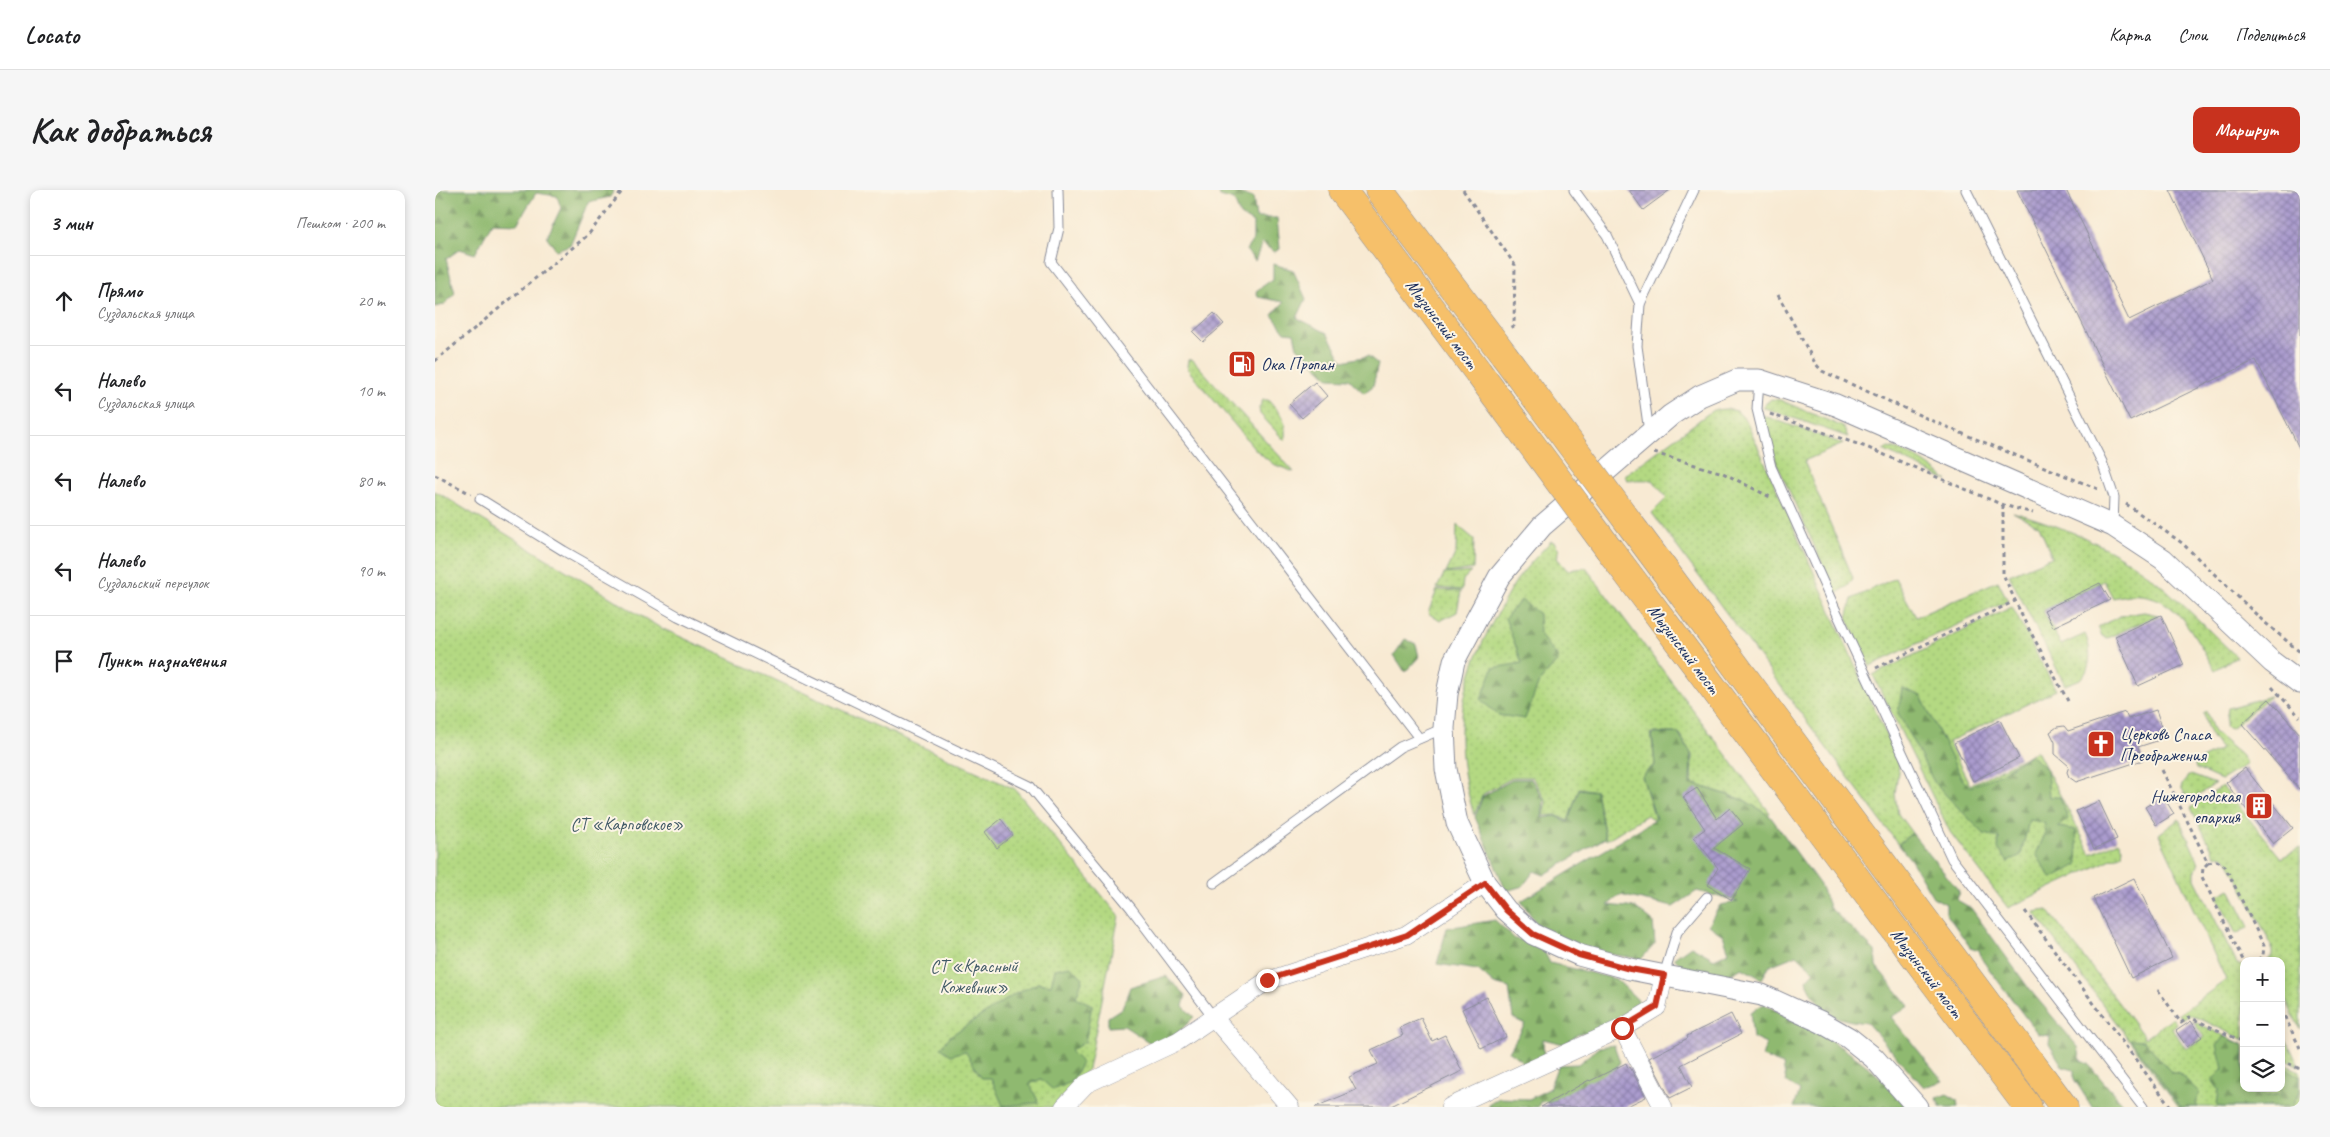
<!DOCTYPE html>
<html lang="ru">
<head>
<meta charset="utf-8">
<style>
	body { margin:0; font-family:Caveat,sans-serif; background:#f6f6f6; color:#202124 }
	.controls { position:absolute; right:15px; bottom:15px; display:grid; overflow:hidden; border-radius:10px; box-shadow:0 2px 8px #0003 }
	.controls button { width:45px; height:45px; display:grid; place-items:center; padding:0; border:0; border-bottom:1px solid #e0e0e0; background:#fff; color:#202124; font:25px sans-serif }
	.stop { position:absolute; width:15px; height:15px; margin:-11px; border:4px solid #c8321e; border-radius:50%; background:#fff }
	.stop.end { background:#c8321e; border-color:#fff; box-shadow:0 1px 5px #0008 }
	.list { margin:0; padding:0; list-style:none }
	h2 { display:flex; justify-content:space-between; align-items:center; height:65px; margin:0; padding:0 20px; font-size:21px }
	h2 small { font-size:16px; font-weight:400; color:#757577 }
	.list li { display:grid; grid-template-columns:32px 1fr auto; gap:15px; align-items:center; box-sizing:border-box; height:90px; padding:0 20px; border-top:1px solid #e0e0e0 }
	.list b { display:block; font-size:19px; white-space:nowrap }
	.list p { margin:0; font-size:16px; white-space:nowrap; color:#757577 }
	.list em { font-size:16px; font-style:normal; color:#757577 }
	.icon { flex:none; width:28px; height:28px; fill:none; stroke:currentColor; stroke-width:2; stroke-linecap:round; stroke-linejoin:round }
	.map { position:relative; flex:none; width:1865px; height:917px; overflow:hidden; border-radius:10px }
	header { display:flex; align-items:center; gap:30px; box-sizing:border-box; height:70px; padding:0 25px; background:#fff; border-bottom:1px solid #e0e0e0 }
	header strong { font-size:24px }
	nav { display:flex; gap:28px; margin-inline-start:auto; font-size:18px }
	.intro { display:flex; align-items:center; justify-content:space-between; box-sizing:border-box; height:120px; padding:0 30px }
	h1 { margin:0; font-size:35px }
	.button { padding:12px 22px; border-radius:10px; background:#c8321e; color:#fff; font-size:18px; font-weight:700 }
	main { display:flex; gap:30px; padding:0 30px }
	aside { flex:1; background:#fff; border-radius:10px; box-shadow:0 2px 8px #0003 }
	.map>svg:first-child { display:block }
	.green { fill:url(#green-dots); stroke:#688470 }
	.forest { fill:url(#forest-firs); stroke:#557467 }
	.building { fill:url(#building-cross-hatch) }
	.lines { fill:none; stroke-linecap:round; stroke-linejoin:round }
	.service-casing { stroke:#8a8c98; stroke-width:11 }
	.minor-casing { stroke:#8a8c98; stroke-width:19 }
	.tertiary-casing { stroke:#8a8c98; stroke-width:23 }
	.primary-casing { stroke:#8a8c98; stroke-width:29 }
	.path { stroke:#8a8c98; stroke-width:3; stroke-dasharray:4 4; stroke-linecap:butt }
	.service { stroke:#fff; stroke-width:9 }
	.minor { stroke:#fff; stroke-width:18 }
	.tertiary { stroke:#fff; stroke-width:21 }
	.primary { stroke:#f6c06b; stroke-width:28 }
	.primary-bridge-casing { stroke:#8a8c98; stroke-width:29; stroke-linecap:butt }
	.primary-bridge { stroke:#f6c06b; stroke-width:28 }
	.route { stroke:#c8321e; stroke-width:6 }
	.labels { text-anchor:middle; stroke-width:4; stroke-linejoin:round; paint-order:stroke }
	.street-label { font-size:18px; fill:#1b2f5e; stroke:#fcf5e5 }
	.poi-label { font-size:18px; fill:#1b2f5e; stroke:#fcf5e5; text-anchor:start }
	.park-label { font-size:18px; fill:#415a67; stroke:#fcf5e5 }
</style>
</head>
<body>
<header>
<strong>Locato</strong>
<nav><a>Карта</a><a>Слои</a><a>Поделиться</a></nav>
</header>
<div class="intro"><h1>Как добраться</h1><a class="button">Маршрут</a></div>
<main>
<aside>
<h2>3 мин<small>Пешком · 200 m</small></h2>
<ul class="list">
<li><svg class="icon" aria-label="ahead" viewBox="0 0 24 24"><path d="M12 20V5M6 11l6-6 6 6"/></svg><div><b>Прямо</b><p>Суздальская улица</p></div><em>20 m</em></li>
<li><svg class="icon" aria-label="left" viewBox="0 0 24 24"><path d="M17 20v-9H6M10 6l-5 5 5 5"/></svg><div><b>Налево</b><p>Суздальская улица</p></div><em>10 m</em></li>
<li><svg class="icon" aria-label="left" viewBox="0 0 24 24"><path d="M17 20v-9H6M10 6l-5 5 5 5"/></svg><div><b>Налево</b></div><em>80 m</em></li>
<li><svg class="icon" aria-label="left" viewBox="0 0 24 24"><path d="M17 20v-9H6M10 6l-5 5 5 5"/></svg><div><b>Налево</b><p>Суздальский переулок</p></div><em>90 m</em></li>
<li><svg class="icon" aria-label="arrive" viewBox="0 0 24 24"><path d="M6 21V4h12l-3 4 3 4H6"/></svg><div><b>Пункт назначения</b></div></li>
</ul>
</aside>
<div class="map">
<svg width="1865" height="917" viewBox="0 0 1865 917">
	<defs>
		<pattern id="green-dots" width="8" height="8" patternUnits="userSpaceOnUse" patternTransform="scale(1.25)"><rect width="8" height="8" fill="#b4d982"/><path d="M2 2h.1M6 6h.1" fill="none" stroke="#9abb73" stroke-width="1.8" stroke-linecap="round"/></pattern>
		<pattern id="forest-firs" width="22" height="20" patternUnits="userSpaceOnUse" patternTransform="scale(1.25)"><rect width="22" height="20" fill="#8fb970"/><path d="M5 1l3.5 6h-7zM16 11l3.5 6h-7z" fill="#74975f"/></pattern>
		<pattern id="building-cross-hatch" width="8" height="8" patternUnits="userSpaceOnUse" patternTransform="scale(1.25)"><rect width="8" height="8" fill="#aa9bcd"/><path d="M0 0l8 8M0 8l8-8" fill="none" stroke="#8a7faa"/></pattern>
	</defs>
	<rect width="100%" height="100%" fill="#fcf5e5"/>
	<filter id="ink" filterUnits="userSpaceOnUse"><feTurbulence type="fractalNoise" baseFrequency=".02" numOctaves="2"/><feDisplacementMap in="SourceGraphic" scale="10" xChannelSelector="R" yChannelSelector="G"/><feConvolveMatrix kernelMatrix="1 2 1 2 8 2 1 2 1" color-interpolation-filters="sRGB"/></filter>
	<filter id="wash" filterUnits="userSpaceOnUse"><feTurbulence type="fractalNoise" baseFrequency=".0096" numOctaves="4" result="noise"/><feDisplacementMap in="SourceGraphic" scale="20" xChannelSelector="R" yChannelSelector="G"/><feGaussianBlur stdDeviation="1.12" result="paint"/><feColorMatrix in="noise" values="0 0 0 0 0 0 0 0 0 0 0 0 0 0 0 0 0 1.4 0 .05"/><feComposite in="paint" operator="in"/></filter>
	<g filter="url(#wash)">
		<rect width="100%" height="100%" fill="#f8ead3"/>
		<g class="green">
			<polygon points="757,169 859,282 838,274 821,260 755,182 752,176 753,170"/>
			<polygon points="1336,209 1345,210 1408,237 1413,247 1327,217"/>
			<path d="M828 210H833C848 228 851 227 850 251L825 224 824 218Z"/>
			<polygon points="1292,219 1302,221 1312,232 1464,574 1460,604 1463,624 1477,643 1463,654 1217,323 1232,308 1218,290 1193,290 1189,286 1278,220"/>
			<polygon points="1327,225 1408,254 1369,271 1418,388 1413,396 1401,404 1343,276"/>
			<path d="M1453 258C1475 260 1497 277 1513 291L1448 260Z"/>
			<polygon points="0,301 224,437 580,599 684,726 653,879 618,917 0,917"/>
			<path d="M1578 322C1630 337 1679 357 1721 391 1749 414 1775 442 1802 467L1780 480C1754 438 1736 392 1678 408L1669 391 1608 421 1626 455 1650 444C1656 457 1658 479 1645 489 1641 491 1635 493 1630 495L1574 385 1617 367 1604 336Z"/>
			<polygon points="1022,335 1039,349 1038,379 1011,383 1021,362"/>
			<path d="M1116 351 1119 352 1124 359 1122 368 1132 380 1151 378 1335 623 1333 625 1309 610 1256 593 1257 565 1244 543H1216L1220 574 1207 586 1220 629 1217 630 1212 625 1171 650 1161 601 1144 598 1133 631 1121 625 1108 626 1111 611 1097 587H1079L1048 604 1039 625C1016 548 1023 494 1062 424 1068 414 1074 401 1081 391 1091 377 1104 364 1116 351Z"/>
			<polygon points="1036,382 1028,390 1027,400 1002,398 1009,384"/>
			<polygon points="1460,388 1481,427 1563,391 1573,411 1435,476 1412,428 1417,409"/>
			<polygon points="1002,400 1026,401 1022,422 1005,431 993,423"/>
			<polygon points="1577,417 1621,500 1513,552 1535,595 1602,561 1656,664 1684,651 1688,657 1687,664 1573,718 1515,642 1438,485"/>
			<polygon points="1709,422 1723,425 1672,448 1667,446 1663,437 1685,426"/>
			<polygon points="1835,506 1796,539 1790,537 1793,518"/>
			<path d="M1771 521 1779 542 1806 565 1812 574 1786 590 1761 579 1760 575 1765 570 1786 559C1777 549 1770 537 1769 523Z"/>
			<polygon points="1753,585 1756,585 1780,594 1754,611 1746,597"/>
			<polygon points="1787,596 1846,668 1865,658 1865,839 1846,800 1846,771 1833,771 1837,765 1837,756 1793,670 1788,666 1780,665 1756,618"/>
			<polygon points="1744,629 1764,673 1760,682 1760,689 1802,774 1809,777 1809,850 1755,824 1747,829 1744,824 1791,790 1724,644"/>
			<polygon points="1795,699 1814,737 1801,744 1782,706"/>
			<polygon points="1613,720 1710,848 1737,828 1741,833 1737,838 1751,859 1769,847 1758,831 1809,855 1809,898 1846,898 1846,873 1865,881 1865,917 1744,917 1599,722"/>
			<polygon points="1846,839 1864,876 1846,868"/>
		</g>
		<g class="forest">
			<polygon points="0,0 179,0 175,7 153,12 135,55 121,60 112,47 126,18 122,6 101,3 82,34 57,33 40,64 25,59 11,69 20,103 9,115 0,117"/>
			<polygon points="783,0 804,0 804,3 818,8 821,28 842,28 845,59 839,62 827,53 820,71 811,60 818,50 818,33 805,25 799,10 785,6"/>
			<polygon points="838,74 858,80 871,109 862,128 892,143 908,171 933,166 943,174 938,196 929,203 914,189 894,188 862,157 859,143 850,142 837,125 849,112 823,107 821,101 838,89"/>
			<polygon points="1086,410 1104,424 1105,445 1124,469 1104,492 1090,529 1063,525 1046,510 1058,478 1087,473 1070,428"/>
			<polygon points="970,449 981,454 984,467 970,482 959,465"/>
			<polygon points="1467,498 1486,506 1527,589 1535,597 1564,584 1595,565 1612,579 1614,607 1625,607 1633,629 1623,637 1641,640 1643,675 1616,688 1601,664 1611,642 1609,632 1594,630 1586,665 1573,672 1563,659 1564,648 1549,644 1500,594 1463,523"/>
			<path d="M1243 543 1256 564 1255 593 1309 610 1335 626 1385 695 1395 718 1440 761 1441 776 1474 816 1456 827 1508 891 1489 897 1432 833C1395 829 1386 823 1371 790L1379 781 1362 765 1334 776 1327 789 1307 778 1291 787 1249 778 1239 768 1256 756 1279 769 1294 762 1288 745 1273 735 1285 715 1303 712 1262 701 1238 717 1185 705 1173 715 1201 718 1218 732 1220 754 1206 769C1175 764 1123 758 1101 733 1096 726 1091 718 1086 711L1221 629 1207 586 1220 575 1217 544Z"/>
			<polygon points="1079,589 1096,589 1109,610 1107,628 1121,626 1133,632 1144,599 1161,601 1170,648 1109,685 1099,681 1088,696 1071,701 1040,627 1048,606"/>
			<polygon points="1477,643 1524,701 1522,710 1536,718 1595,800 1643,857 1646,871 1653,874 1687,913 1687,917 1657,917 1639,889 1639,880 1628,877 1614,854 1615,846 1603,844 1548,771 1544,760 1535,757 1511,723 1511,714 1498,707 1476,670 1463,654"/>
			<polygon points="1060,730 1080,749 1105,753 1115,773 1181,789 1206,813 1200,836 1145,843 1129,854 1108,849 1109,870 1093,876 1074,861 1090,834 1078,828 1074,798 1059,794 1043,780 1002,774 1012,738"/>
			<polygon points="635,776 648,788 641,807 657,815 650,852 635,861 647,873 636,892 618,900 606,889 595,894 604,913 568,916 556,888 547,888 530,861 516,865 506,858 515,846 580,804 603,793 616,795 620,779"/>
			<polygon points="731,786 751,805 748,816 759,827 738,848 717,854 689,836 673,837 673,827 687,818 695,797"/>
			<path d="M1329 814C1383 843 1435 867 1471 917H1359L1365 901 1351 892 1348 875 1327 867 1331 854 1318 848 1315 822Z"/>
			<polygon points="1789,846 1809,856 1809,898 1820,898 1831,906 1846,904 1846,875 1865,887 1865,902 1857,917 1786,917 1782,915 1784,900 1777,890 1788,879 1782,855"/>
			<polygon points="1695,849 1709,850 1735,881 1744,883 1764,902 1761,914 1763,917 1746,917"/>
			<polygon points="1179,855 1185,872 1173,893 1129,910 1105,912 1103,917 1054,917 1053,915 1064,908 1094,909 1114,899 1123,875 1143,874 1164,857"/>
			<polygon points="1512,904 1522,910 1523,917 1505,917 1502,908"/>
		</g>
		<g id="blocks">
			<g class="building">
				<polygon points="1194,0 1235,0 1208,20"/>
				<polygon points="1582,0 1631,0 1694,130 1778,89 1735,0 1865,0 1865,260 1821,170 1695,231"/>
				<polygon points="779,123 789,134 768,152 758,142"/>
				<polygon points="880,192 892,206 867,228 854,214"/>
				<polygon points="1665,393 1675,410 1618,437 1609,420"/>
				<polygon points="1726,425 1749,475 1703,496 1680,446"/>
				<polygon points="1834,509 1865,544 1865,600 1807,534"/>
				<polygon points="1721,520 1731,548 1703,557 1708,570 1641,592 1634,587 1632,582 1634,576 1620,564 1620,552 1615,542 1622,537 1629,536 1633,541 1690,522 1693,529"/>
				<polygon points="1565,530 1584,568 1538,591 1519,553"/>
				<polygon points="1810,578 1858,638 1838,654 1791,593"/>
				<polygon points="1262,598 1282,629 1295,618 1308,634 1279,658 1315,679 1297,710 1273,695 1283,678 1259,647 1270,639 1248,607"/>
				<polygon points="1728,606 1739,624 1721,635 1710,617"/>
				<polygon points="1664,611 1682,649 1659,659 1641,621"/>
				<polygon points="566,629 578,645 562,658 550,642"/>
				<polygon points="1699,688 1737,768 1696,788 1658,708"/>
				<polygon points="1052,807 1071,847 1046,859 1027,819"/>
				<polygon points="1296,824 1306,844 1246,875 1257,897 1235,908 1214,868 1253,848 1252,846"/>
				<polygon points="986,828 997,851 1010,845 1027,881 954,917 880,917 921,900 914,887 943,874 936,860 968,845 964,838"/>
				<polygon points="1756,831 1767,847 1752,857 1741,841"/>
				<polygon points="1191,873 1193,878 1195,877 1211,907 1190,917 1106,917 1154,890 1155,891"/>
			</g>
		</g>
	</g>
	<g filter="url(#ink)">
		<use href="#blocks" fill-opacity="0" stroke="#8a8c98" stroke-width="1"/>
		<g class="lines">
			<defs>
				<g id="service">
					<polyline points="623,0 624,38 616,72 984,548"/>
					<polyline points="1139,0 1172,45 1205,114 1202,156 1214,242"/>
					<polyline points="1531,0 1667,272 1679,307 1678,335"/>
					<polyline points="1205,114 1259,0"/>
					<polyline points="1324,190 1322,219 1336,277 1401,421 1517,669 1708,917"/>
					<polyline points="45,309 129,361 243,426 595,596 696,718 779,828"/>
					<polyline points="779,693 965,557 1009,538"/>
					<polyline points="1229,785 1242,742 1272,707"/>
				</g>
				<g id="minor">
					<polyline points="779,828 855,917"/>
					<polyline points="1187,838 1228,917"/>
					<polyline points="629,917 651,894 743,851 832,791 971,745 1050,693"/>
					<polyline points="1015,917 1187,838 1222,817 1229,785"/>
				</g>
				<polyline id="tertiary" points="1482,917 1439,868 1414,848 1386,832 1327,805 1195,779 1144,765 1098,744 1071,720 1050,693 1022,633 1011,579 1009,538 1012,504 1019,471 1064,387 1107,336 1236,225 1265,206 1302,190 1324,190 1401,215 1678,336 1728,369 1837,472 1865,493"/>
				<g id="primary">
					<polyline points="907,0 1043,182"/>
					<polyline points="944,0 1069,165"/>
					<polyline points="1201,342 1629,917"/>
					<polyline points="1174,359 1593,917"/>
				</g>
			</defs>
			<use href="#service" class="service-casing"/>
			<use href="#minor" class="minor-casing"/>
			<use href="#tertiary" class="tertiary-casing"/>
			<use href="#primary" class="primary-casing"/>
			<g class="path">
				<polyline points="1028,0 1080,75 1079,136 1075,138"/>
				<polyline points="1343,105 1380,173 1387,181 1502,233 1663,299"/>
				<polyline points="0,171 153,45 188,0"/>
				<polyline points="1335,224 1431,257 1568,315 1598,323"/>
				<polyline points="1219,263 1288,283 1337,308"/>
				<polyline points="0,285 36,304"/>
				<polyline points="1691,314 1747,353 1827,430 1865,462"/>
				<polyline points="1568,315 1568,384 1589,430 1633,511"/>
				<polyline points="1441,478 1580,411"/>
				<polyline points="1837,497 1865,527"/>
				<polyline points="1727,580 1773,673 1768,678 1767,687 1808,770 1813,771"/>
				<polyline points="1773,673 1782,671 1790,676 1829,756 1828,765 1823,770"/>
				<polyline points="1590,721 1736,917"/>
				<polyline points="1723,800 1746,833 1754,827 1809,852"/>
				<polyline points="1846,819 1865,858"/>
				<polyline points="1846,870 1865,879"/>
			</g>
			<use href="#service" class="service"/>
			<use href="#minor" class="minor"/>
			<use href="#tertiary" class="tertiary"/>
			<use href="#primary" class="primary"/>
			<defs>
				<g id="primary-bridge">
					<polyline points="1069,165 1201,342"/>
					<polyline points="1043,182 1174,359"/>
				</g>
			</defs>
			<use href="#primary-bridge" class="primary-bridge-casing"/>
			<use href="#primary-bridge" class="primary-bridge"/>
		</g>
	</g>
	<g class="lines" filter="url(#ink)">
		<polyline class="route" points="832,790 972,745 1050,693 1071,720 1098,744 1144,765 1195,779 1229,785 1222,817 1187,838"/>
	</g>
	<defs>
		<symbol id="fuel-square" viewBox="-11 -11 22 22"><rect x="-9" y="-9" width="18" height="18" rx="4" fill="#c8321e" stroke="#fcf5e5"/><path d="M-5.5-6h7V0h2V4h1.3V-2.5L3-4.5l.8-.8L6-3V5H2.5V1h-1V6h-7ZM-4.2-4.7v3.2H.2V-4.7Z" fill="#fff"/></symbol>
		<symbol id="church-square" viewBox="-11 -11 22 22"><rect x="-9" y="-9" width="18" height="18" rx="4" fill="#c8321e" stroke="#fcf5e5"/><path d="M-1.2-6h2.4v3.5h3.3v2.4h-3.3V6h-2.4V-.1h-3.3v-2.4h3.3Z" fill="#fff"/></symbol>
		<symbol id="building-square" viewBox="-11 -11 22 22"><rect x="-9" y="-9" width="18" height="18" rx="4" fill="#c8321e" stroke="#fcf5e5"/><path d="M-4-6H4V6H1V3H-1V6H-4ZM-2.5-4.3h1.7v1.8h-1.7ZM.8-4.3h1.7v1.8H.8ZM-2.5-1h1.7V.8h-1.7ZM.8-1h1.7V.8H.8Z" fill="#fff"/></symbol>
	</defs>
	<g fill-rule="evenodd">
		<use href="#fuel-square" x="791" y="158" width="32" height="32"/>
		<use href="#church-square" x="1650" y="538" width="32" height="32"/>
		<use href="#building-square" x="1808" y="600" width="32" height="32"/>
	</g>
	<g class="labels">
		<g class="street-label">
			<text transform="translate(1007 134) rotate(53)" y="6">Мызинский мост</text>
			<text transform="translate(1249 459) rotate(53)" y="6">Мызинский мост</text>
			<text transform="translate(1492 783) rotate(53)" y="6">Мызинский мост</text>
		</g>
		<g class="poi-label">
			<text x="826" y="180">Ока Пропан</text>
			<text x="1685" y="550">Церковь Спаса<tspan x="1685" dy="21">Преображения</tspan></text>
			<text x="1805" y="612" text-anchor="end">Нижегородская<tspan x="1805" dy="21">епархия</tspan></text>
		</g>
		<g class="park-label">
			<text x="192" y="640">СТ «Карповское»</text>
			<text x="539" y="782">СТ «Красный<tspan x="539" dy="21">Кожевник»</tspan></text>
		</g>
	</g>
</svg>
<div class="controls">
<button>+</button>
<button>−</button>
<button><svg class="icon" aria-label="layers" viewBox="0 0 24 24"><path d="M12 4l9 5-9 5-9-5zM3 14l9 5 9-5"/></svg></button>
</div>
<div class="stop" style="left:1187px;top:838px"></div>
<div class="stop end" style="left:832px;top:790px"></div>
</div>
</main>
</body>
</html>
